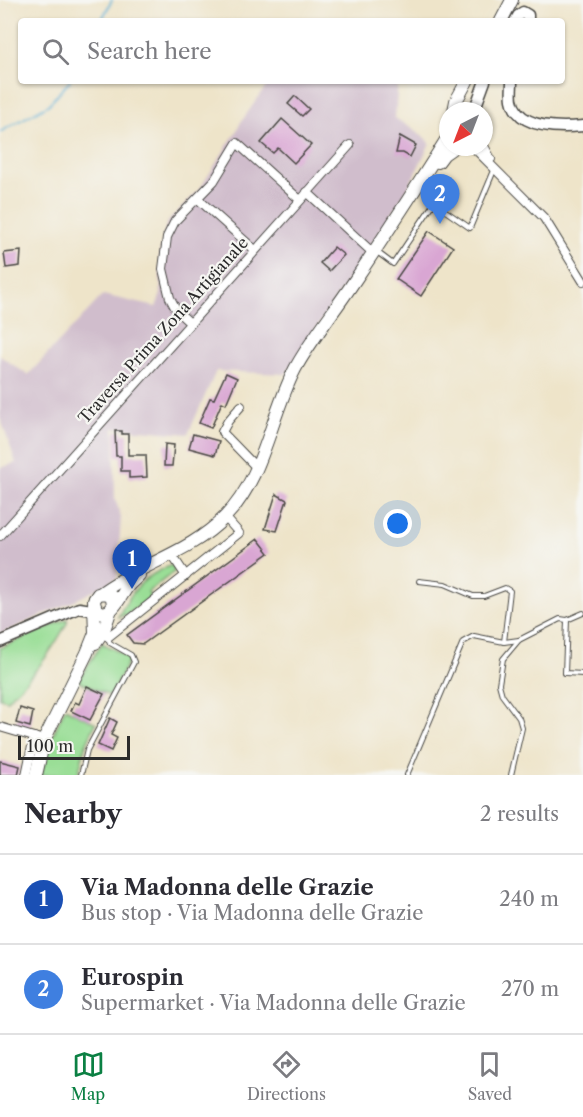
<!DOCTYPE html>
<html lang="en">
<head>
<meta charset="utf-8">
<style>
	body { margin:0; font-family:"Libre Caslon Text",serif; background:#f7f7f7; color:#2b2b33 }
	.compass { position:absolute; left:439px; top:102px; width:54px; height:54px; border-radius:50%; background:#fff; box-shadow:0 2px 4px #0004; rotate:222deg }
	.scale { position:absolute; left:18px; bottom:15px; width:112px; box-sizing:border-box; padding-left:6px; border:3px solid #2b2b2b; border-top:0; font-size:16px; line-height:21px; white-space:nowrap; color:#2b2b2b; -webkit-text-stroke:4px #f6f6f2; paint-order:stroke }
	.you { position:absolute; left:398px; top:524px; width:21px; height:21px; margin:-15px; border:4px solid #fff; border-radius:50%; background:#1a73e8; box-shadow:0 0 0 9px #1a73e833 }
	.badge { display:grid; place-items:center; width:39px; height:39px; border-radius:50%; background:#0b8043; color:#fff; font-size:20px; font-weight:700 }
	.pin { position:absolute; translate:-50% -50px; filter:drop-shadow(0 2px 3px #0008) }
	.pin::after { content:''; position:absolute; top:32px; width:21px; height:18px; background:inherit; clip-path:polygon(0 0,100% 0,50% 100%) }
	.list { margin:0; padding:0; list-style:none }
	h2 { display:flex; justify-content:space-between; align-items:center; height:78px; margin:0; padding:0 24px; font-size:26px }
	h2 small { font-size:20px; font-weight:400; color:#7c7c81 }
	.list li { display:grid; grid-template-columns:39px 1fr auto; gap:18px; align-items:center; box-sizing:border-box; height:90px; padding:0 24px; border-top:2px solid #e1e1e2 }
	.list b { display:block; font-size:22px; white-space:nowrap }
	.list p { margin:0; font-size:20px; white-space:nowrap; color:#7c7c81 }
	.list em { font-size:20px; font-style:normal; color:#7c7c81 }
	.icon { flex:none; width:33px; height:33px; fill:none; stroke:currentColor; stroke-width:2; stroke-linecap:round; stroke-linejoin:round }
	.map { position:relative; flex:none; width:583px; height:775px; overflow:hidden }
	.search { position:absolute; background:#fff; box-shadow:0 2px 4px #0004; left:18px; right:18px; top:18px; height:66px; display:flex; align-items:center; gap:15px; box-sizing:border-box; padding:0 21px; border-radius:6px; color:#7c7c81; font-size:22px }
	.sheet { height:258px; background:#fff }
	nav { display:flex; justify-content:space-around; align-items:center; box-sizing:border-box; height:84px; border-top:2px solid #e1e1e2; background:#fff; font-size:16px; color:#7c7c81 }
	nav a { display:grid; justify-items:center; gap:3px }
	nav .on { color:#0b8043 }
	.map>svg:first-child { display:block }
	.industrial { fill:#d0bdcc }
	.green { fill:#9ade96; stroke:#628460; stroke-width:1.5 }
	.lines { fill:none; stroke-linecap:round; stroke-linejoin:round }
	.stream { stroke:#5bb0d7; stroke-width:2 }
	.building { fill:#d9a6d3 }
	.service-casing { stroke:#484743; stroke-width:6 }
	.minor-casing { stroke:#484743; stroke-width:10 }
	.tertiary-casing { stroke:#484743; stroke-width:13 }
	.secondary-casing { stroke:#484743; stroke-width:14 }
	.service { stroke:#fff; stroke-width:4 }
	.minor { stroke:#fff; stroke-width:8 }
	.tertiary { stroke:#fff; stroke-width:10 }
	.secondary { stroke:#fff; stroke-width:12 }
	.labels { text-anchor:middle; stroke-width:4.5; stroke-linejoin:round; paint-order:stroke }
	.street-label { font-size:16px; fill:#2b2b2b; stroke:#f6f6f2 }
</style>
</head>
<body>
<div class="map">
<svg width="583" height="775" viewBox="0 0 583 775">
	<rect width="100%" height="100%" fill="#f6f6f2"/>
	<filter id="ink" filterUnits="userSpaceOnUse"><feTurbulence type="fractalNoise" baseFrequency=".0167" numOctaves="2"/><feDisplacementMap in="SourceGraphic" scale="12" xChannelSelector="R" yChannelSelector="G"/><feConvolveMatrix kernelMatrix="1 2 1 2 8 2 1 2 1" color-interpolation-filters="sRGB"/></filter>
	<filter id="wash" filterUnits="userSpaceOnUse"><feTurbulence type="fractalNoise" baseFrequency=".008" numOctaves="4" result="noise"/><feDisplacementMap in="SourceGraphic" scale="24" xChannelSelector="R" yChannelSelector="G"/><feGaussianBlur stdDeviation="1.35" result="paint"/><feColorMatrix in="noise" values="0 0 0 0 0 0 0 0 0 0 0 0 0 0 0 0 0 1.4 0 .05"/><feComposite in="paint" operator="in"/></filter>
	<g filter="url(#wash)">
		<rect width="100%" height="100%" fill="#eee4c9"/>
		<polygon class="industrial" points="270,81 398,81 395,118 422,135 430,143 407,190 286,374 216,371 188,434 114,428 115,498 121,517 117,578 72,602 0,634 0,468 16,463 0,417 0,356 28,375 103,295 156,307 161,294 159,255 166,225 171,218 199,190 236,132 241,122"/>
		<g class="green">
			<path d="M172 565 175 571 148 592 150 596 149 599 128 614 118 617C132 590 143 576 172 565Z"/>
			<path d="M67 619V623C49 656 35 674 7 700L0 698V648Z"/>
			<polygon points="102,643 128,657 129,660 110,696 78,681"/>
			<polygon points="65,708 96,723 85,747 78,775 41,775 48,746"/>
		</g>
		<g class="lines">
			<g class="stream">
				<polyline points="101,21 112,0"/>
				<polyline points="0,132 48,105 70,81"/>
			</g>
		</g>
		<g id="blocks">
			<g class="building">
				<polygon points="295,96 309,109 302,116 288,104"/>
				<polygon points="282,119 311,145 294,163 278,148 273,153 261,143"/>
				<polygon points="400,136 416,145 410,157 403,153 396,153"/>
				<polygon points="429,231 453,247 421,296 396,279"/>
				<polygon points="334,247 344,255 329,271 320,263"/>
				<polygon points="21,251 20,266 6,268 4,253"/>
				<polygon points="226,373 237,378 226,404 222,402 211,428 199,423 210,398 214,399"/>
				<polygon points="115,431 122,431 122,434 128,434 128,455 146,455 147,477 129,478 129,471 121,471 121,456 116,456"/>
				<polygon points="193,434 219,441 215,455 189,448"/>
				<polygon points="165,444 174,445 172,466 164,466"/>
				<polygon points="276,494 287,500 277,531 265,529"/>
				<polygon points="258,539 269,553 143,644 133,643 127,635"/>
				<polygon points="87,686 104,694 90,720 71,711 75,702 79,704"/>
				<polygon points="20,708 33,712 30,727 16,723"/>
				<polygon points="110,718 117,722 111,735 117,738 111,751 98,745"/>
				<polygon points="0,761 20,766 18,775 0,775"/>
			</g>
		</g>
	</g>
	<g filter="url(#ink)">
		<use href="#blocks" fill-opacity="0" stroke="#484743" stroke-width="1.5"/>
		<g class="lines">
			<defs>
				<g id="service">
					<polyline points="377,252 393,264 434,203 470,228 495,168"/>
					<polyline points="419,581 445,584 473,596 484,596 505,588 510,591 504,642"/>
					<polyline points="583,613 567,620 565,673 583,674"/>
					<polyline points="81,775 87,750 134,662 131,655 110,643 108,638"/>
					<polyline points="407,775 463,642 474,636 504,642 519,640"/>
					<polyline points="511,775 522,728 519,718 502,695 499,684 503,659 519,640 560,619 567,620"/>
				</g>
				<g id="minor">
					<polyline points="484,146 491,159"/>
					<polyline points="473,147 544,218 583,281"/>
					<polyline points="307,192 373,253"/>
					<polyline points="198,199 255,250"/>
					<polyline points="190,323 177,311 170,298 163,269 167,237 175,221 214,181 237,143 300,200"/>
					<polyline points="241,406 228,421 222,432 256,467"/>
					<polyline points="0,536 350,145"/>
					<polyline points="172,555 186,576"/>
					<polyline points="108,637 239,533 225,517"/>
					<polyline points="0,727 44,740"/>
					<polyline points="26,775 34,737"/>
				</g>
				<g id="tertiary">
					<polyline points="515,21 518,16 523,12 528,15 528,21"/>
					<path d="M512 81C512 87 511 94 512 100 518 130 561 128 583 126"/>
					<polyline points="474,111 485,81"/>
					<polyline points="0,642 79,608 98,611"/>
				</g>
				<g id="secondary">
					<polyline points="501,21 512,0"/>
					<polyline points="454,111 456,101 467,81"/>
					<polyline points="438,162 444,154 454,147"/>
					<path d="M101 593C140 564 190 553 225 517 264 478 270 417 295 369 310 341 333 313 351 286 384 237 417 187 448 137"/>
					<path d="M113 606 112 597 107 593 98 594 94 600C94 605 95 610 101 612 113 616 122 593 128 586 131 582 136 579 139 575"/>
					<polyline points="95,643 104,630 111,609"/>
					<polyline points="36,775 44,740 87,653 95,633 94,605"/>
				</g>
			</defs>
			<use href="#service" class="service-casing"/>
			<use href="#minor" class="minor-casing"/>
			<use href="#tertiary" class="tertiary-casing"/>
			<use href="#secondary" class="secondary-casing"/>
			<use href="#service" class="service"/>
			<use href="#minor" class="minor"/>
			<use href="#tertiary" class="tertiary"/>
			<use href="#secondary" class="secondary"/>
		</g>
	</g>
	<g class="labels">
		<g class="street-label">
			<text transform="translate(163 330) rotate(-48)" y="6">Traversa Prima Zona Artigianale</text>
		</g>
	</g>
</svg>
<svg class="compass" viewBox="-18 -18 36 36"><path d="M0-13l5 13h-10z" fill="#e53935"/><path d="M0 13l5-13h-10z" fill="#7c7c81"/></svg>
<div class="scale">100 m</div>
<div class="you"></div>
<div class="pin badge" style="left:132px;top:589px;background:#1a4fb4">1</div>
<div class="pin badge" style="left:440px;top:224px;background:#3f7fe0">2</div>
<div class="search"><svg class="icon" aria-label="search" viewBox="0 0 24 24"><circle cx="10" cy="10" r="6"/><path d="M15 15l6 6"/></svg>Search here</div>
</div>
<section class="sheet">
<h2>Nearby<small>2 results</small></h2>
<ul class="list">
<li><span class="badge" style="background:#1a4fb4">1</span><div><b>Via Madonna delle Grazie</b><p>Bus stop · Via Madonna delle Grazie</p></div><em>240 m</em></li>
<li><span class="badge" style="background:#3f7fe0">2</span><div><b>Eurospin</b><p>Supermarket · Via Madonna delle Grazie</p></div><em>270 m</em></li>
</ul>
</section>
<nav>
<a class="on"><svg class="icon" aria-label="map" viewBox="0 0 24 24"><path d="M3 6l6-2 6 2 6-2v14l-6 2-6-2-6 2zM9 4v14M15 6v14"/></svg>Map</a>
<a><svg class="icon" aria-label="directions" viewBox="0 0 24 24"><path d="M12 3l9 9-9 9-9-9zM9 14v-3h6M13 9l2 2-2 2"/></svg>Directions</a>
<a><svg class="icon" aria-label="saved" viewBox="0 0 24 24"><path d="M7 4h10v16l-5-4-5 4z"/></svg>Saved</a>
</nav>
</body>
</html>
